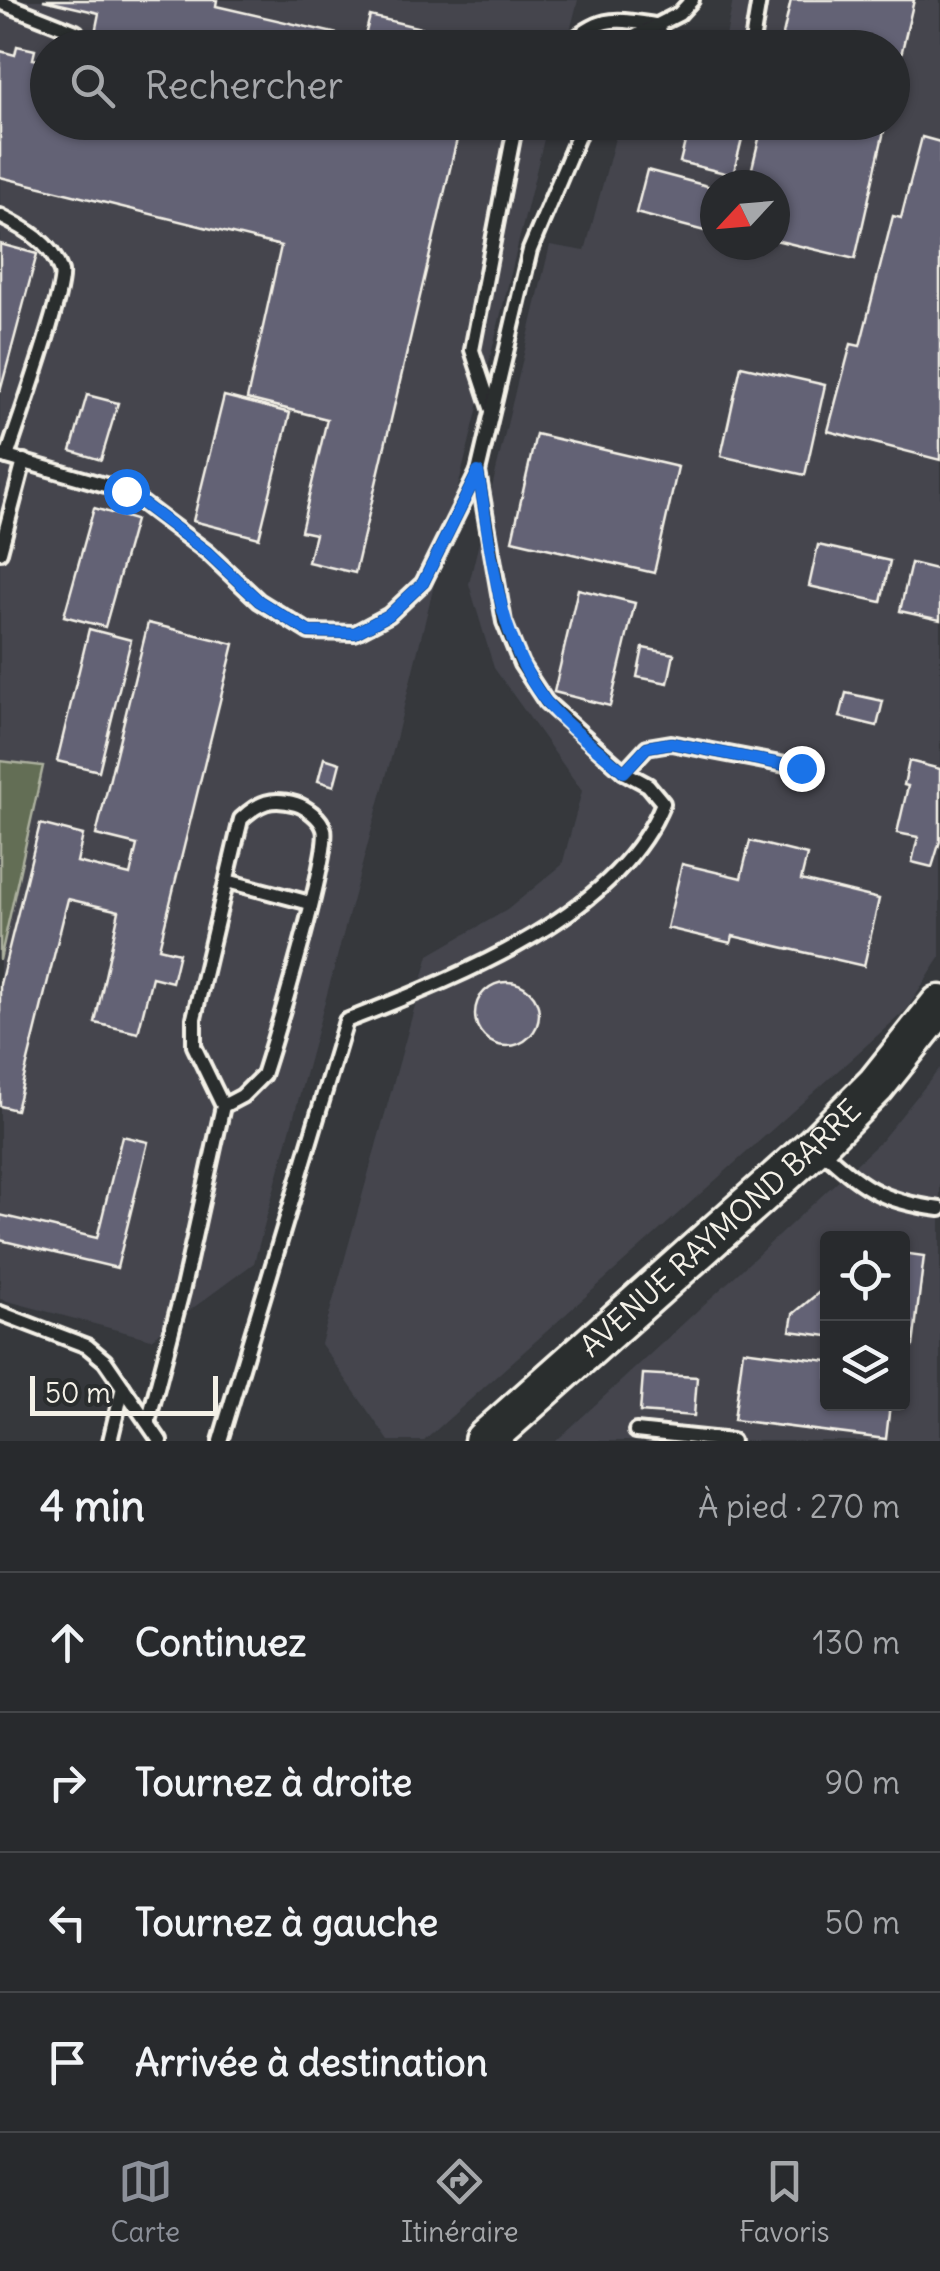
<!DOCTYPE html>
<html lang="fr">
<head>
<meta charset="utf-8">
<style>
	body { margin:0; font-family:Delius,sans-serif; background:#343639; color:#f1f3f6 }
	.controls { position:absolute; right:30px; bottom:30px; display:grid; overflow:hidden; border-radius:10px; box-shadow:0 2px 8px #0004 }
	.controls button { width:90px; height:90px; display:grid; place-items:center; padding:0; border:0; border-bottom:2px solid #444649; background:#282a2d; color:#f1f3f6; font:50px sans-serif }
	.compass { position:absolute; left:700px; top:170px; width:90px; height:90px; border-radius:50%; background:#282a2d; box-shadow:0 2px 8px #0004; rotate:244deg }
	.scale { position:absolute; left:30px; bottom:25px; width:188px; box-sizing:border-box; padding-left:10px; border:5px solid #f4f1e8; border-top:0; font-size:28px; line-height:35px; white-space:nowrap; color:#f4f1e8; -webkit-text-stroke:8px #2a2d2e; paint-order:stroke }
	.stop { position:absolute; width:30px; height:30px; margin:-22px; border:8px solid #1a73e8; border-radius:50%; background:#fff }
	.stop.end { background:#1a73e8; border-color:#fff; box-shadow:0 2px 10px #0008 }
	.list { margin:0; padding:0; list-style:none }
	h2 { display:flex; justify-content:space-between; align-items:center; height:130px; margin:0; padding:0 40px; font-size:42px }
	h2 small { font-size:32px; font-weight:400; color:#a5a7aa }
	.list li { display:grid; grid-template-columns:65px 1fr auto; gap:30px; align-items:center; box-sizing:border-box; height:140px; padding:0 40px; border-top:2px solid #444649 }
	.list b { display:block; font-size:38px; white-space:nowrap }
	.list em { font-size:32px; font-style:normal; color:#a5a7aa }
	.icon { flex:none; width:55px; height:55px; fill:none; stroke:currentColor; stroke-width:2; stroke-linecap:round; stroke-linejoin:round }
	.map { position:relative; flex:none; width:940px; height:1441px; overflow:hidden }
	.search { position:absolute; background:#282a2d; box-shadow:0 2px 8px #0004; left:30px; right:30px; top:30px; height:110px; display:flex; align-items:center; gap:25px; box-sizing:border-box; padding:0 35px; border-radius:55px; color:#a5a7aa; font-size:38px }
	.sheet { height:690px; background:#282a2d }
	nav { display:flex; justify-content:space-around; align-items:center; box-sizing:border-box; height:140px; border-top:2px solid #444649; background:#282a2d; font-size:28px; color:#a5a7aa }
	nav a { display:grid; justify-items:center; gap:5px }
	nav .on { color:#8c9099 }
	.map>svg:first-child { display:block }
	.built { fill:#44454d; fill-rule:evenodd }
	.green { fill:#636e55; stroke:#acb09e; stroke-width:2.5 }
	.building { fill:#646274; stroke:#f4f1e8; stroke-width:2.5 }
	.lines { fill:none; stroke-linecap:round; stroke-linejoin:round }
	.lane-casing { stroke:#f4f1e8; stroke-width:20 }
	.secondary-casing { stroke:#f4f1e8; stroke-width:45 }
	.lane { stroke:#2a2d2e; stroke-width:12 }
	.secondary { stroke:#2a2d2e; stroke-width:38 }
	.route { stroke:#1a73e8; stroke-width:12 }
	.labels { text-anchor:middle; stroke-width:9; stroke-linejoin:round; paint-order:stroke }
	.street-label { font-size:30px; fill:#f4f1e8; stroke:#2a2d2e }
</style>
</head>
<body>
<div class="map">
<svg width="940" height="1441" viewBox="0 0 940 1441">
	<rect width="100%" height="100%" fill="#36383c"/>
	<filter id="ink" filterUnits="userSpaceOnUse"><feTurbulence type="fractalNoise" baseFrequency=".01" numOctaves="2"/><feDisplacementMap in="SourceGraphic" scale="20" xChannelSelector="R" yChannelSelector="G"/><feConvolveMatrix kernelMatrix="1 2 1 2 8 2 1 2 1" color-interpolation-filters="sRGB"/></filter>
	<g filter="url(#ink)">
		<g class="built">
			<polygon points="0,0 578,0 566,47 48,48 48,122 548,123 393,751 254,1263 151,1339 0,1299 0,960 43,767 0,761"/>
			<path d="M733 0H940V958L907 1009 424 1441H389L321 1344 429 955 507 910 562 865 582 791 494 668 469 584 550 245 585 251 619 123 892 122V48L724 47ZM715 185H775V245H715Z"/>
			<path d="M940 1068V1441H556L880 1142ZM828 1238H902V1404H828Z"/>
		</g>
		<polygon class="green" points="0,761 43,766 0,960"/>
		<g class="building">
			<polygon points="43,0 217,0 216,6 364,40 370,16 480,42 479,48 92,48 99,13"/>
			<polygon points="791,0 914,0 892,93 892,48 780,48"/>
			<polygon points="17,46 35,50 33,59 48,62 48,122 461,122 355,573 308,562 315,534 301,531 327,419 247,399 281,246 0,177 0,51 15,55"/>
			<polygon points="690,122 743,135 733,175 680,162"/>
			<polygon points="763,122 886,122 855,259 775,240 775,185 748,185"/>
			<polygon points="922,137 940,142 940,460 828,431 851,344 860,346 893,216 901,218"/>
			<polygon points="647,170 715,188 712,233 636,213"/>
			<polygon points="0,244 37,254 0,392"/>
			<polygon points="741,366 825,385 805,475 721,456"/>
			<polygon points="87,395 118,403 101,460 71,451"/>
			<polygon points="224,396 290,413 259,538 193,521"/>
			<polygon points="536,434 678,467 654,573 512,540"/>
			<polygon points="94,508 135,520 105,627 64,616"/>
			<polygon points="818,545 890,561 881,602 809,586"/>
			<polygon points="911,563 940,570 940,620 900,611"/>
			<polygon points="578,589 635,603 610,706 554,692"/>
			<polygon points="148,623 234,644 159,948 179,953 172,982 152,977 138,1033 95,1023 119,911 68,899 16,1110 0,1106 0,984 40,824 83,835 77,862 130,875 137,845 96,835"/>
			<polygon points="89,629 131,640 99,771 57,761"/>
			<polygon points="643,648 674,654 668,683 637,677"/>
			<polygon points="846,693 883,701 877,726 840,717"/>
			<polygon points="324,758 340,763 334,786 318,781"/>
			<polygon points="909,761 940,769 940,841 932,867 912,862 918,837 897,833 908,786 904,785"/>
			<polygon points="750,841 807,855 801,880 879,899 864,966 733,936 731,943 667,928 682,864 741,878"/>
			<circle cx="507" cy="1014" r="32"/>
			<polygon points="122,1136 148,1142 117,1268 0,1240 0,1215 97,1238"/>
			<polygon points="902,1253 924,1256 913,1346 902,1345"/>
			<polygon points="828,1285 828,1336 790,1331 793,1314"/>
			<polygon points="743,1350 828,1361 828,1404 890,1404 886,1439 734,1420"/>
			<polygon points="643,1374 697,1377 694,1416 640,1412"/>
		</g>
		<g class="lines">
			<defs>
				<g id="lane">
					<polyline points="0,2 76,32"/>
					<path d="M563 48C603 16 608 18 656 25L667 48"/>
					<polyline points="612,48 679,14 692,0"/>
					<polyline points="751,48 759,0"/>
					<path d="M0 216C26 229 52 243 61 272 66 288 16 429 7 457"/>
					<polyline points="491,408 472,350 516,122"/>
					<polyline points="0,455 126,491 207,552 259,601 309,632 355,633 389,615 423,583 478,472"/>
					<polyline points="0,552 24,461"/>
					<polyline points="624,772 647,747 671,743 801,768"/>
					<polyline points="227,881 310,903"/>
					<path d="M817 1146C862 1187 879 1201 940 1209"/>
					<polyline points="0,1313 87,1346 105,1361 160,1441"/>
					<path d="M148 1422 182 1292 223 1106 242 1096 263 1075C274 1041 331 852 324 829 321 818 306 807 296 804 272 797 259 802 241 819L194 1018V1046L223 1106"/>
					<polyline points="636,1431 732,1441"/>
					<polyline points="110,1441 123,1387"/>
					<path d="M220 1441 346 1021C452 979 617 918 663 803L648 785 624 772 546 702 521 664 504 622 478 472 530 250 584 122"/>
				</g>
				<g id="secondary">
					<path id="s1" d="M484 1441 816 1145 876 1085 940 1005"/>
				</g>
			</defs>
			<use href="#lane" class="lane-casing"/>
			<use href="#secondary" class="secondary-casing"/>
			<use href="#lane" class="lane"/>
			<use href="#secondary" class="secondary"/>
		</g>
	</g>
	<g class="lines" filter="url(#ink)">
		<path class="route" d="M126 491 207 552 259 601 309 632 355 633 389 615 423 583 478 472C492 549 495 634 544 699 565 726 598 749 624 772L647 747 671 743 801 768"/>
	</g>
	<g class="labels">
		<g class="street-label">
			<text dy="10" stroke="none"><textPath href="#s1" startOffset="318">AVENUE RAYMOND BARRE</textPath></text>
		</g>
	</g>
</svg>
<div class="controls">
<button><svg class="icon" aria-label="locate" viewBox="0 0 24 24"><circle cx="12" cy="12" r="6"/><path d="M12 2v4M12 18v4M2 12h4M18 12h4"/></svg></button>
<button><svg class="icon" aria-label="layers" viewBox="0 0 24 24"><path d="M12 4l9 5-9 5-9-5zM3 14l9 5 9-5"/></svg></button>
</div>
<svg class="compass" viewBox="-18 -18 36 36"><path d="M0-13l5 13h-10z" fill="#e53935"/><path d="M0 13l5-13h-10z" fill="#a5a7aa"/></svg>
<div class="scale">50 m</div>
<div class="stop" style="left:126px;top:491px"></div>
<div class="stop end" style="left:801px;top:768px"></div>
<div class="search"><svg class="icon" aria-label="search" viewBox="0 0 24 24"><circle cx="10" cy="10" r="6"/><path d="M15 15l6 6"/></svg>Rechercher</div>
</div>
<section class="sheet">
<h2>4 min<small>À pied · 270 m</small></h2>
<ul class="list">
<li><svg class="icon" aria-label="ahead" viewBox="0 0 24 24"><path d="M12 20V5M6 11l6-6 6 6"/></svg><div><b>Continuez</b></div><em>130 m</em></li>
<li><svg class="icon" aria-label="right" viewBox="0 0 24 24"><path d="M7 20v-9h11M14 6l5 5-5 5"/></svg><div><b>Tournez à droite</b></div><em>90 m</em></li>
<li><svg class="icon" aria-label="left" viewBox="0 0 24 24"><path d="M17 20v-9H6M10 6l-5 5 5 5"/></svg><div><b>Tournez à gauche</b></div><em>50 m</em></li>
<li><svg class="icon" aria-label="arrive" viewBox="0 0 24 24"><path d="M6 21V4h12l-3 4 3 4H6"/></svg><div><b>Arrivée à destination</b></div></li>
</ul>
</section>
<nav>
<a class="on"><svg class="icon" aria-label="map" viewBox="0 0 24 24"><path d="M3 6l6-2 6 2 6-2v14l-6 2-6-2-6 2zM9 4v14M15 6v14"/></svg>Carte</a>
<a><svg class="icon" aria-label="directions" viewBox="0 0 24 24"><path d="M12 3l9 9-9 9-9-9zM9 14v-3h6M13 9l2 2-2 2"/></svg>Itinéraire</a>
<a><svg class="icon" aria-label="saved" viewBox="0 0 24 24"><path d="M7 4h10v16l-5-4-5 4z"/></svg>Favoris</a>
</nav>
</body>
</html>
